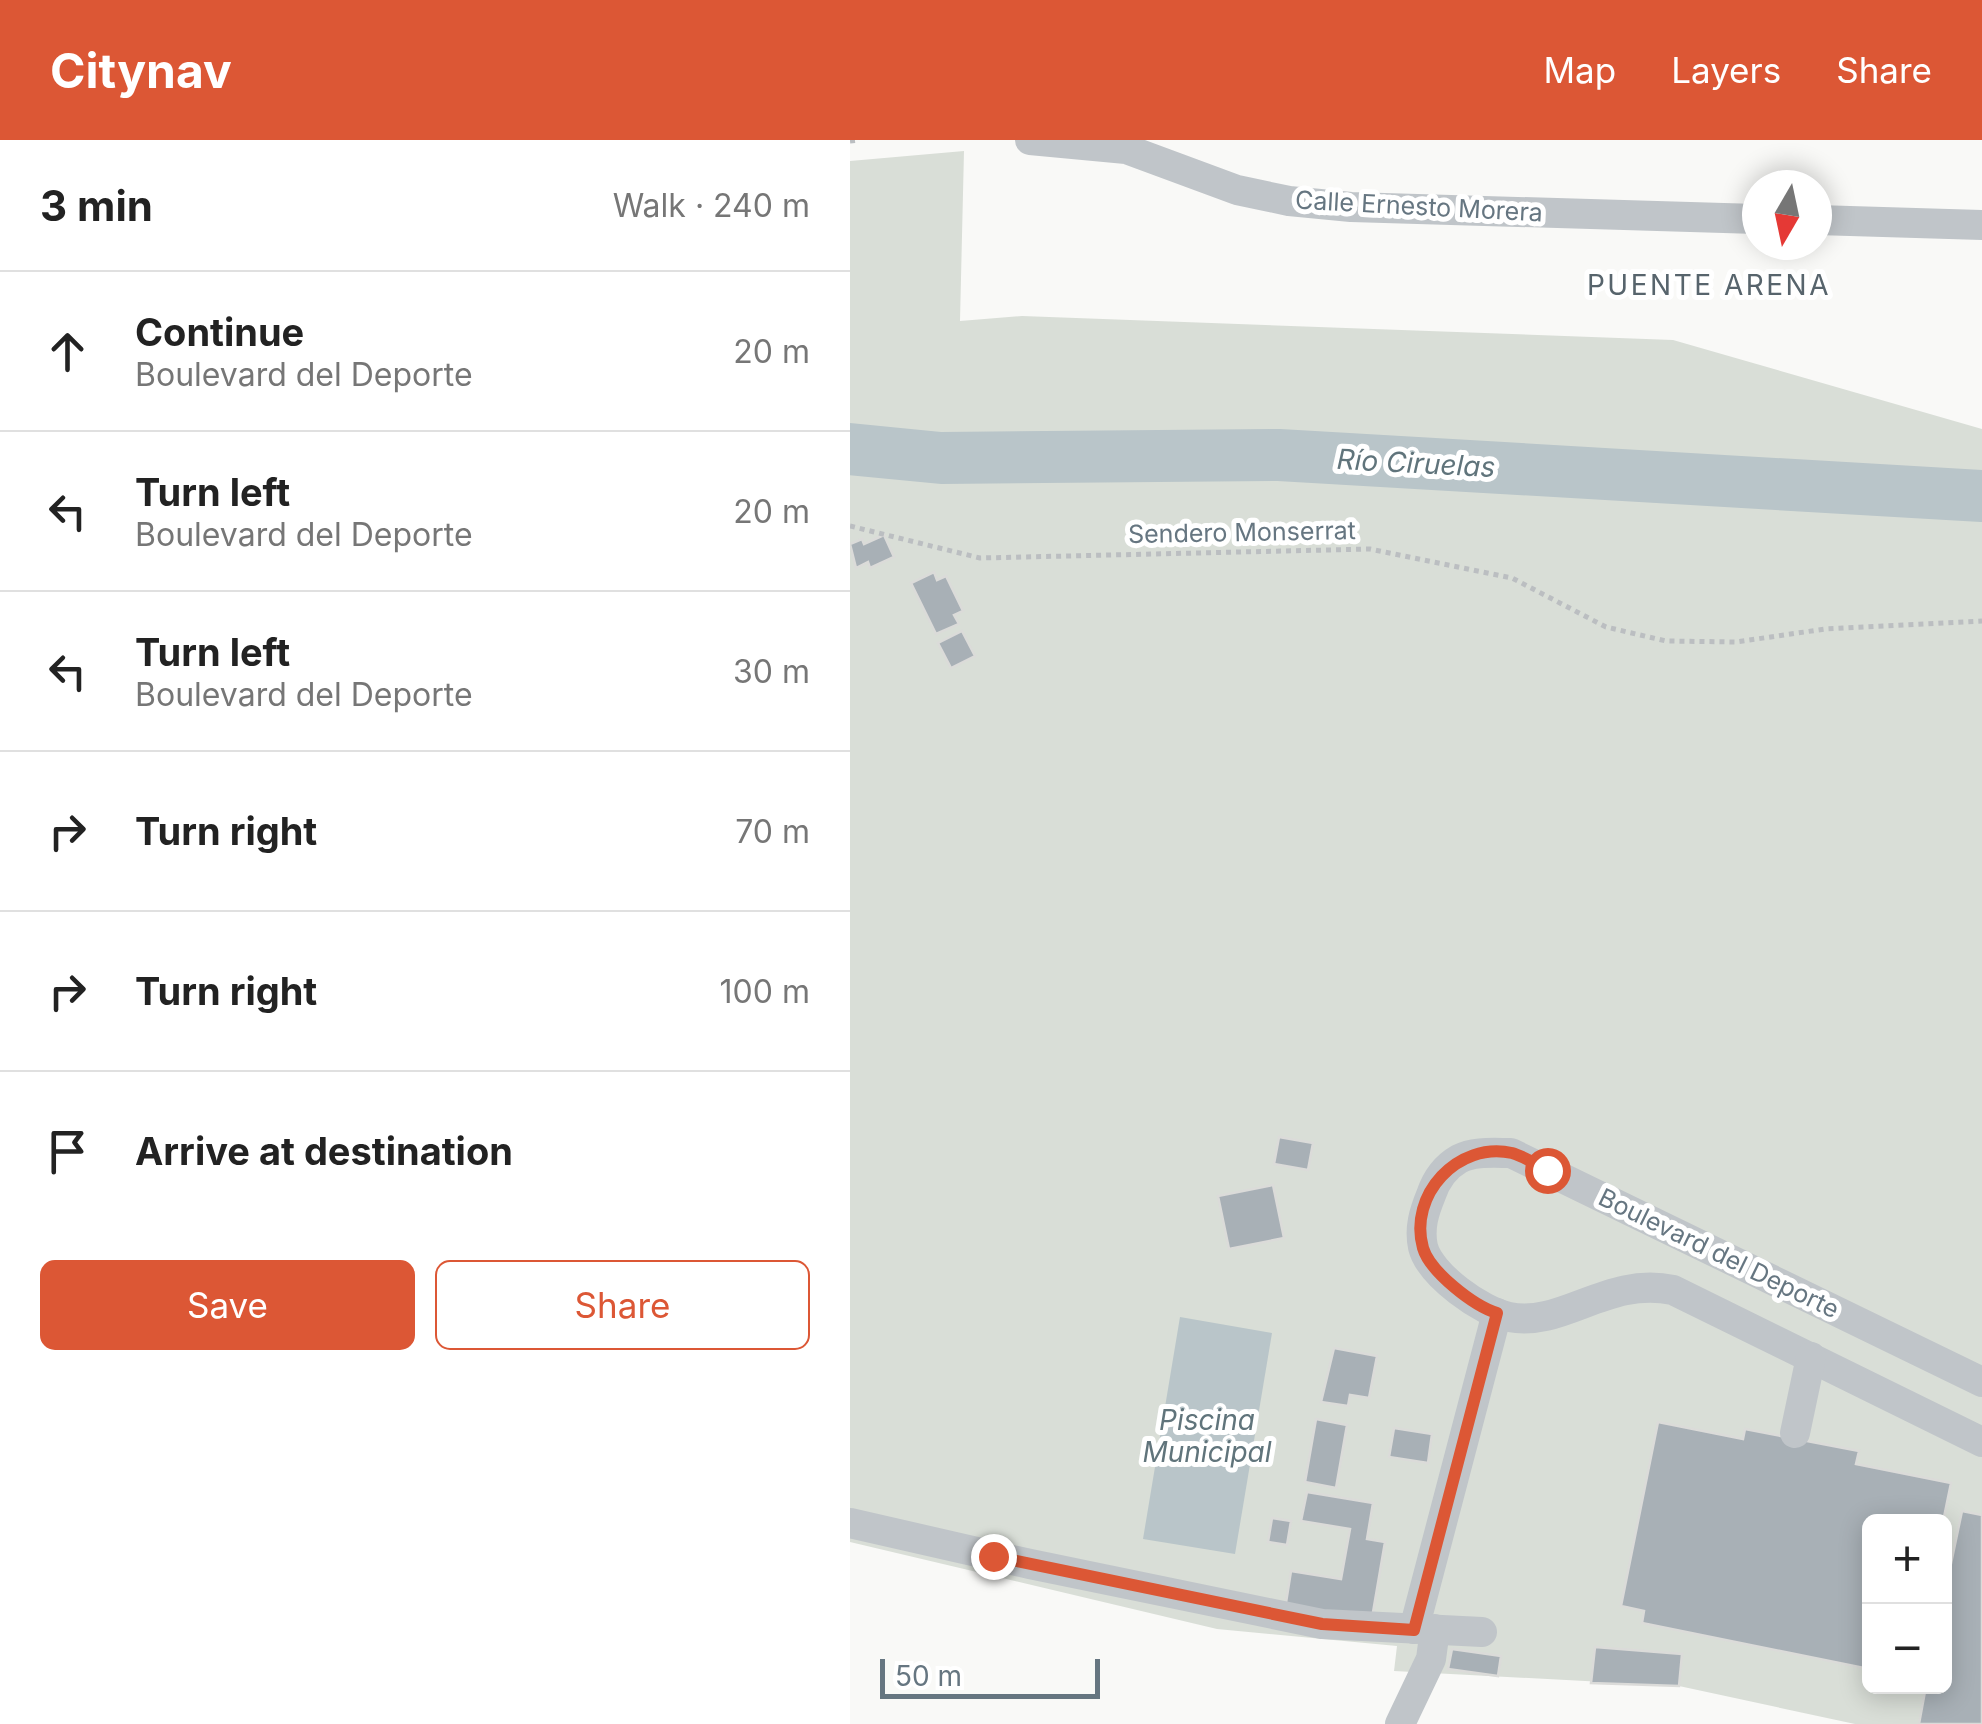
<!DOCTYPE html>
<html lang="en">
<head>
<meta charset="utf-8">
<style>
	body { margin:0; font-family:Inter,sans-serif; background:#f2f2f2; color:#222 }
	.controls { position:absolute; right:30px; bottom:30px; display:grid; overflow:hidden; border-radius:15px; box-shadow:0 5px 25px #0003 }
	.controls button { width:90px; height:90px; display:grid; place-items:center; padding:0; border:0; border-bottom:2px solid #e0e0e0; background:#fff; color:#222; font:50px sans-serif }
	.compass { position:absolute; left:892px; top:30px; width:90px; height:90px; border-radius:50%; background:#fff; box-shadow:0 5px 25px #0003; rotate:189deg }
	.scale { position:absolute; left:30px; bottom:25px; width:220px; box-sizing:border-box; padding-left:10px; border:5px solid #667681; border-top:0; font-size:28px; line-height:35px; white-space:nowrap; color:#667681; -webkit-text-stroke:8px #fff; paint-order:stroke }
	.stop { position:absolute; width:30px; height:30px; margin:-22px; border:8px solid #dc5735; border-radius:50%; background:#fff }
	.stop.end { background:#dc5735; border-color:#fff; box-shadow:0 2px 10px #0008 }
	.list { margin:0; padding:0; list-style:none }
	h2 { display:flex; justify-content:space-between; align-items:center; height:130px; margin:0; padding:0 40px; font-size:42px }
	h2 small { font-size:32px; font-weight:400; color:#767676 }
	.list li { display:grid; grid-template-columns:65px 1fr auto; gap:30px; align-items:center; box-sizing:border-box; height:160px; padding:0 40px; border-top:2px solid #e0e0e0 }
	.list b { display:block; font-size:38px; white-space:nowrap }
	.list p { margin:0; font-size:32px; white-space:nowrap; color:#767676 }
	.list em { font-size:32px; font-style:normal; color:#767676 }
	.actions { display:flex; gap:20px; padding:30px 40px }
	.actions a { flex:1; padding:22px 0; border:2px solid #dc5735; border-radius:15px; text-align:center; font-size:35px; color:#dc5735 }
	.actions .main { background:#dc5735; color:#fff }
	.icon { flex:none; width:55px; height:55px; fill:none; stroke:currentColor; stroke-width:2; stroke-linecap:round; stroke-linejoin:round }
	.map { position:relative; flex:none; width:1132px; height:1584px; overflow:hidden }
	header { display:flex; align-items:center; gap:60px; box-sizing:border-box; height:140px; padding:0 50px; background:#dc5735; color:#fff }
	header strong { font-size:48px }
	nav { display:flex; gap:55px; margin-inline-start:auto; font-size:35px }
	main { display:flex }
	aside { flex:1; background:#fff }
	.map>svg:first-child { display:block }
	.green { fill:#d9ded7; fill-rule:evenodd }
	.water { fill:#b9c5c9 }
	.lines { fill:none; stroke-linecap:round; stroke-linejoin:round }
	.river { stroke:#b9c5c9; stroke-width:52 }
	.building { fill:#a8b0b6; stroke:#dbdbd9; stroke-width:2.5 }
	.path { stroke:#bbbec1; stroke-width:5; stroke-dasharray:5 5; stroke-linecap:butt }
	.minor { stroke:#c0c5c9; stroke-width:30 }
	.route { stroke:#dc5735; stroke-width:12 }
	.labels { text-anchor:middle; stroke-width:10; stroke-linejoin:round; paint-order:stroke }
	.street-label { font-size:25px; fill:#667681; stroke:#fff }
	.neighbourhood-label { font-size:28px; letter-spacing:2.5px; fill:#57646c; stroke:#fff }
	.water-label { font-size:28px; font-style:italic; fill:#60747b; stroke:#fff }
</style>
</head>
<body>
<header>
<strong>Citynav</strong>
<nav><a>Map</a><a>Layers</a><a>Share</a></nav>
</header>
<main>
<aside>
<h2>3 min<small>Walk · 240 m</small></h2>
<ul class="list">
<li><svg class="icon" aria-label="ahead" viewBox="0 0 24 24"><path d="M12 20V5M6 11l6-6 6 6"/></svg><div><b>Continue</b><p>Boulevard del Deporte</p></div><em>20 m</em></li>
<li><svg class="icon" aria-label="left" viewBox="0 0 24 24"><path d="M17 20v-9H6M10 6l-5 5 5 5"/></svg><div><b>Turn left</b><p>Boulevard del Deporte</p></div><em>20 m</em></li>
<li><svg class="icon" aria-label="left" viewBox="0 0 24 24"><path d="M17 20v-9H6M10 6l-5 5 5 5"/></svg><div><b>Turn left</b><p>Boulevard del Deporte</p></div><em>30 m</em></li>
<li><svg class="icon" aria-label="right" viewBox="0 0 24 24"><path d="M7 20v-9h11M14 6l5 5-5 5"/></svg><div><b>Turn right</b></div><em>70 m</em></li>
<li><svg class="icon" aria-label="right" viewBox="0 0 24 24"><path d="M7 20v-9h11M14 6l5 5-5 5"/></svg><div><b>Turn right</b></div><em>100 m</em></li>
<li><svg class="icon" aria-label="arrive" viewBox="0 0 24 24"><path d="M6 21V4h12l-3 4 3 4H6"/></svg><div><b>Arrive at destination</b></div></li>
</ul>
<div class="actions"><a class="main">Save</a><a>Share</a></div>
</aside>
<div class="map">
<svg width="1132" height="1584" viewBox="0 0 1132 1584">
	<rect width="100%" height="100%" fill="#f9f9f7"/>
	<path class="green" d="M114 11 110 181 172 176 823 200 1132 289V1584H1005L829 1546 544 1531 547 1506 367 1489 0 1402V21ZM1019 1382H1094V1546H1019Z"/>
	<polygon class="water" points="330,1177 422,1193 385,1414 293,1399"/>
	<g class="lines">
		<polyline class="river" points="0,309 91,318 429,315 1132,356"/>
	</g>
	<g class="building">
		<polygon points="34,395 44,417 20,428 18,422 6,428 0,404 12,399 14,404"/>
		<polygon points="84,432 87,440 96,436 113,471 104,475 109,484 86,494 61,443"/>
		<polygon points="112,491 125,516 101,528 88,503"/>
		<polygon points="429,997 463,1003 458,1030 424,1024"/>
		<polygon points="423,1045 434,1098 379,1109 368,1056"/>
		<polygon points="484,1208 527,1216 519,1258 500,1255 498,1266 471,1262"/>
		<polygon points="466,1279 497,1285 486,1348 455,1342"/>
		<polygon points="808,1282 893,1299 895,1289 1009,1311 1006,1324 1101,1343 1093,1382 1019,1382 1019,1529 792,1483 794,1471 771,1466"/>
		<polygon points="544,1288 582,1294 578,1323 539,1317"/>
		<polygon points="457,1352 523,1363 517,1399 535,1402 521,1484 435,1469 441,1431 491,1439 500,1389 451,1381"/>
		<polygon points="1112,1371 1132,1375 1132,1584 1069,1584 1076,1546 1094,1546 1094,1457"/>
		<polygon points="422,1378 441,1381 437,1405 418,1402"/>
		<polygon points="745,1507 832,1514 829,1546 741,1543"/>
		<polygon points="602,1509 651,1516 648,1536 598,1529"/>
	</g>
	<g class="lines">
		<g class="path">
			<polyline points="0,1 9,0"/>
			<polyline points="0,386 130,418 520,409 662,438 756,487 816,501 886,502 975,489 1132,481"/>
		</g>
		<g class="minor">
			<polyline points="180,0 276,9 387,50 439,61 501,67 907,79"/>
			<polyline points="967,80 1132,85"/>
			<path d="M1132 1242 661 1013C644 1013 624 1011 609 1019 595 1027 586 1040 581 1055 574 1072 569 1088 573 1107 580 1135 632 1172 659 1177 713 1188 757 1136 823 1150L1132 1302"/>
			<polyline points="945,1293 961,1217"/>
			<polyline points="0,1383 180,1424 472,1484 632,1492"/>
			<polyline points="564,1489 647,1173"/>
			<polyline points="550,1584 581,1519 585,1489"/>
		</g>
	</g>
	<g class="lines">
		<path class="route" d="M143 1416 472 1484 564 1490 647 1173C624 1166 580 1132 573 1108 558 1055 608 1001 662 1013 673 1016 686 1024 697 1030"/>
	</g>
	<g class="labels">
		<g class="street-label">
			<text transform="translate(569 66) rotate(3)" y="9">Calle Ernesto Morera</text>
			<text transform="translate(392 392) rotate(-1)" y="9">Sendero Monserrat</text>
			<text transform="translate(869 1113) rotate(26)" y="9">Boulevard del Deporte</text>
		</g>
		<g class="neighbourhood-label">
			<text x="859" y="155">PUENTE ARENA</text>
		</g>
		<g class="water-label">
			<text transform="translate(566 323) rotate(3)" y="10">Río Ciruelas</text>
			<text x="357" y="1290">Piscina<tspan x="357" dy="32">Municipal</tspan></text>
		</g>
	</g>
</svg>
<div class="controls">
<button>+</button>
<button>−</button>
</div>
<svg class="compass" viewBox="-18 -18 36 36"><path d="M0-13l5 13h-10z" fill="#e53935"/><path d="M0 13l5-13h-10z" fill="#767676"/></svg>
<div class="scale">50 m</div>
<div class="stop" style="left:697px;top:1030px"></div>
<div class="stop end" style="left:143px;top:1416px"></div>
</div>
</main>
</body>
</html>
